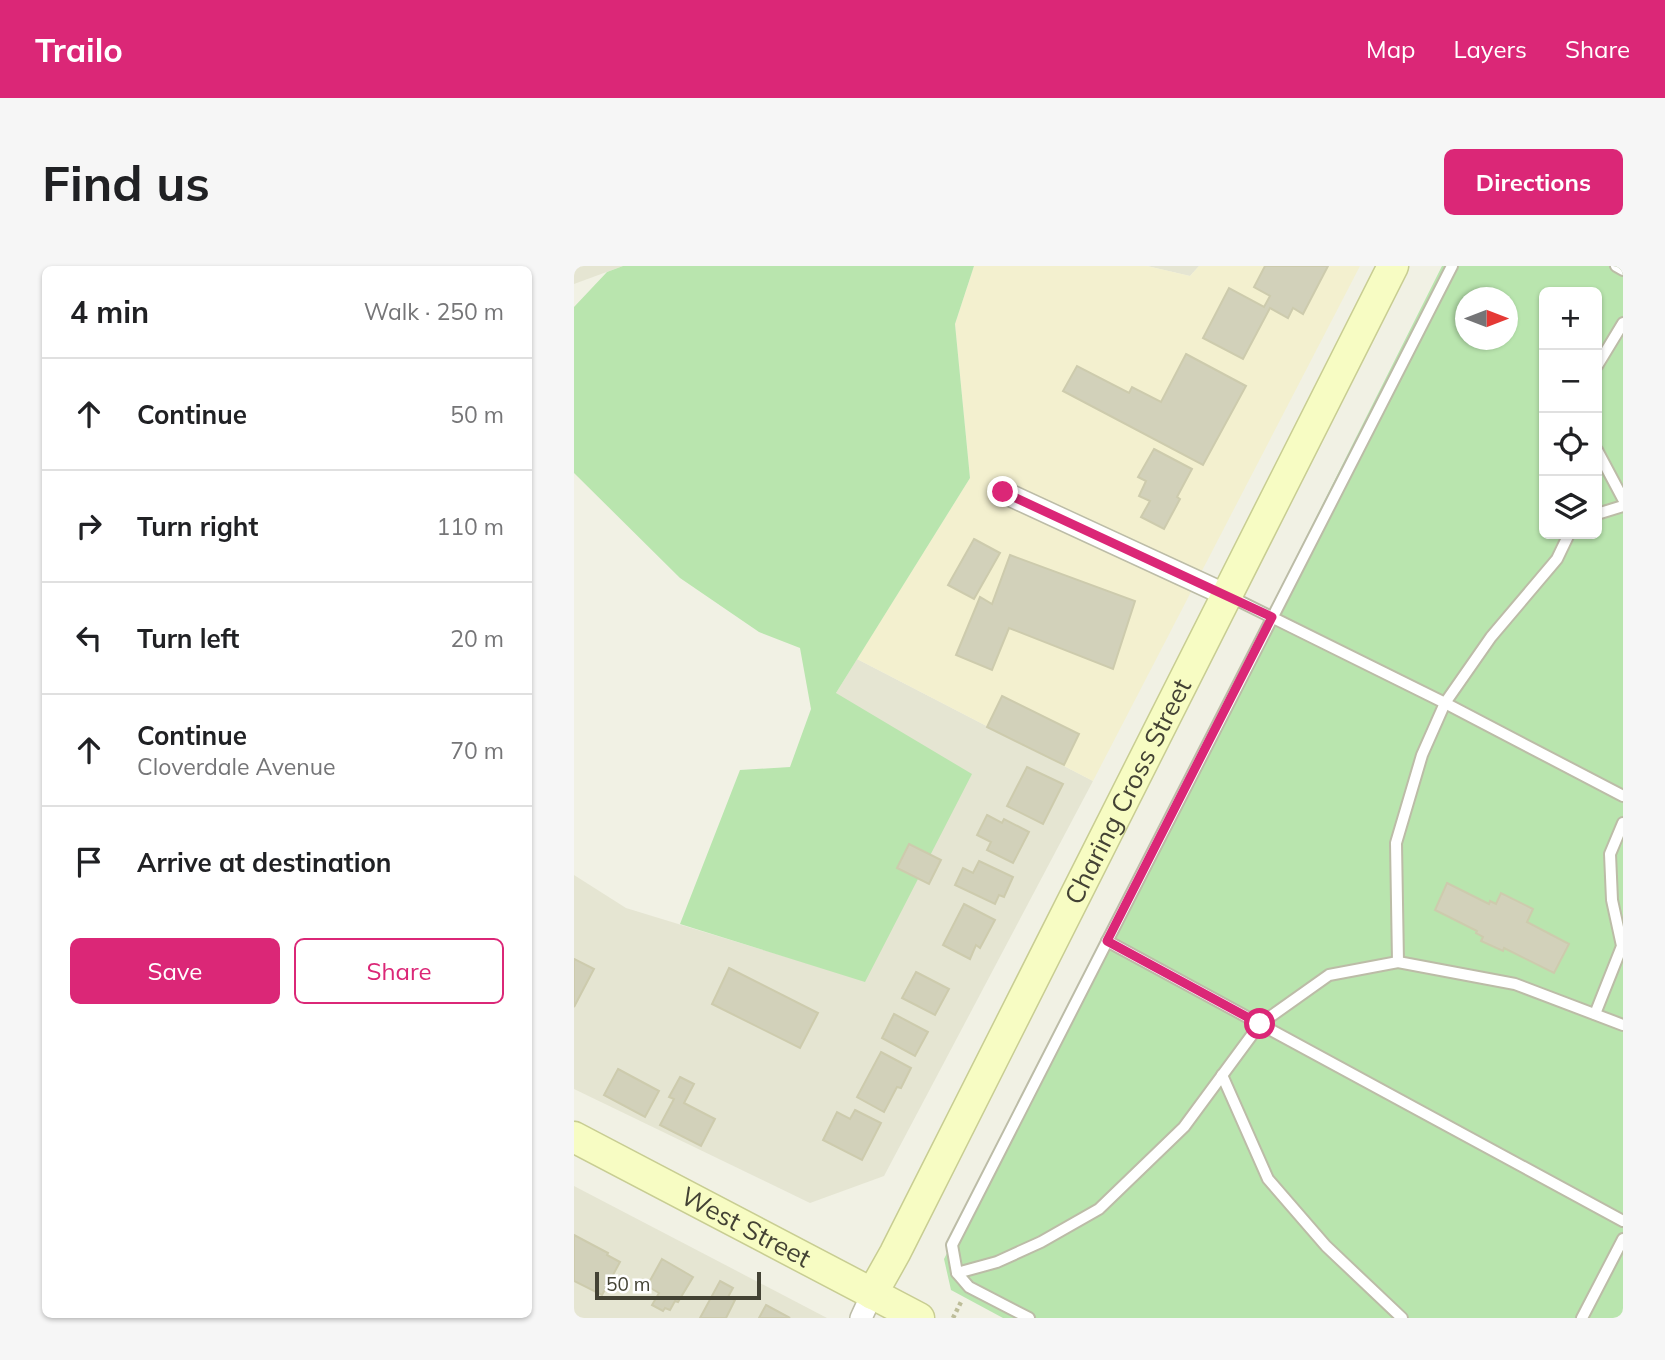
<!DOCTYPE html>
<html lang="en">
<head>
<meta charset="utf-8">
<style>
	body { margin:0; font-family:Mulish,sans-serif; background:#f6f6f6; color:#202124 }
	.controls { position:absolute; right:21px; top:21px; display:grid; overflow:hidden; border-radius:10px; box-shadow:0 2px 5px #0004 }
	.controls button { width:63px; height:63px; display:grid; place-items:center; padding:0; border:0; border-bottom:2px solid #e0e0e0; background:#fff; color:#202124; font:35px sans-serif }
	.compass { position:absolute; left:881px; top:21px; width:63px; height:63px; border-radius:50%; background:#fff; box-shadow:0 2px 5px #0004; rotate:90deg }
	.scale { position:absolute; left:21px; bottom:18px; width:166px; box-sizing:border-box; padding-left:7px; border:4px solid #434234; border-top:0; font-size:19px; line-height:24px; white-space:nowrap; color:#434234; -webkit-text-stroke:5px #fff; paint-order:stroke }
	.stop { position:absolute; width:21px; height:21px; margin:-16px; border:5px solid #db2777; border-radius:50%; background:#fff }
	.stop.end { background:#db2777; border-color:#fff; box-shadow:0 2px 7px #0008 }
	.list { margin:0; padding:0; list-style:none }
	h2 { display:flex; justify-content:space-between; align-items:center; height:91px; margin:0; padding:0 28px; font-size:30px }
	h2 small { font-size:23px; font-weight:400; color:#757577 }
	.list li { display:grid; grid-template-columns:46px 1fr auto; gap:21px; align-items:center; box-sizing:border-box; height:112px; padding:0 28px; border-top:2px solid #e0e0e0 }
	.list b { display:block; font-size:26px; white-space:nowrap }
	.list p { margin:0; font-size:23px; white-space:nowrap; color:#757577 }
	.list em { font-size:23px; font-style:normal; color:#757577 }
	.actions { display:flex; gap:14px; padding:21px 28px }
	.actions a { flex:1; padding:16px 0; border:2px solid #db2777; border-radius:10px; text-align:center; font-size:24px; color:#db2777 }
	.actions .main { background:#db2777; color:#fff }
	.icon { flex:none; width:38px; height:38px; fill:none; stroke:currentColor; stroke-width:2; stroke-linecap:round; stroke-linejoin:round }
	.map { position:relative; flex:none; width:1049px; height:1052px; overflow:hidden; border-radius:10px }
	header { display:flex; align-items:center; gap:42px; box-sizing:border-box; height:98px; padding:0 35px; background:#db2777; color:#fff }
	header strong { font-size:33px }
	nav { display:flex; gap:38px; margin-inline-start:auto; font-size:24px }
	.intro { display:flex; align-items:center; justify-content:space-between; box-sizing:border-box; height:168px; padding:0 42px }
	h1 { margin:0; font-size:49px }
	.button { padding:18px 32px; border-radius:10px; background:#db2777; color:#fff; font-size:24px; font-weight:700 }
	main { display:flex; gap:42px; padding:0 42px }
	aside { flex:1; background:#fff; border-radius:10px; box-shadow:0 2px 5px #0004 }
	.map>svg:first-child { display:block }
	.residential { fill:#e5e5d2 }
	.commercial { fill:#f3f0cf }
	.green { fill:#b9e5ae; fill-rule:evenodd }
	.building { fill:#d2d1ba; stroke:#cdcbad; stroke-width:2 }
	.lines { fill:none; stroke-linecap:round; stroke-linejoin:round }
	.service-casing { stroke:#bcbca7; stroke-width:14 }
	.minor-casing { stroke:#bcbca7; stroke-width:24 }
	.secondary-casing { stroke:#c8cd92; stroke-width:33 }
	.path { stroke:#bdbd99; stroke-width:4.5; stroke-dasharray:3.5 3.5; stroke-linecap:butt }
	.service { stroke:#fff; stroke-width:10 }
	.minor { stroke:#fff; stroke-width:21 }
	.secondary { stroke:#f7fcc3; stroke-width:30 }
	.route { stroke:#db2777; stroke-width:9 }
	.labels { text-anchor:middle; stroke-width:5; stroke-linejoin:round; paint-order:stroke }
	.street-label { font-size:26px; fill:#434234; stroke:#fff }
</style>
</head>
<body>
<header>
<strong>Trailo</strong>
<nav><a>Map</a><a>Layers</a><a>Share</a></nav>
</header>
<div class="intro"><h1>Find us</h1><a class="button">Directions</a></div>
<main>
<aside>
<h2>4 min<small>Walk · 250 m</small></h2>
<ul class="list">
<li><svg class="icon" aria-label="ahead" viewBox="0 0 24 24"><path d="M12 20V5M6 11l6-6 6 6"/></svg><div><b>Continue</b></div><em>50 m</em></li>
<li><svg class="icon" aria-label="right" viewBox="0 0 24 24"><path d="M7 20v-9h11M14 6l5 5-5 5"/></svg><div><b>Turn right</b></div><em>110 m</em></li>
<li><svg class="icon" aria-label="left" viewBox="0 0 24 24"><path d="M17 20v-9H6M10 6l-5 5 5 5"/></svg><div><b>Turn left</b></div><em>20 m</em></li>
<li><svg class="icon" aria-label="ahead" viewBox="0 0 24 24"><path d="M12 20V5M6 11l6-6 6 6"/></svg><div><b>Continue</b><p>Cloverdale Avenue</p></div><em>70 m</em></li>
<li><svg class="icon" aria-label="arrive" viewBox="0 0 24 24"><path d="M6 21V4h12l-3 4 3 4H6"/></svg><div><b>Arrive at destination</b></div></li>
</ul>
<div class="actions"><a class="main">Save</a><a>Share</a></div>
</aside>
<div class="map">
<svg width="1049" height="1052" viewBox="0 0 1049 1052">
	<rect width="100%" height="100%" fill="#f1f1e4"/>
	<g class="residential">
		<polygon points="0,0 49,0 0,18"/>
		<polygon points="573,0 625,0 616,10"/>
		<polygon points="283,393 519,515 310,910 236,937 0,823 0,609 52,642 291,715 262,427"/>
		<polygon points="0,920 253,1052 0,1052"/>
	</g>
	<polygon class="commercial" points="400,0 573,0 616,10 625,0 786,0 519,515 283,393 396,212 381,58"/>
	<g class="green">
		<polygon points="49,0 400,0 381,58 396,212 262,427 398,508 291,716 106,658 166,504 216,501 237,443 226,382 185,366 106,312 0,207 0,41 33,6"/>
		<path d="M868 0H1049V1052H429L377 1024 370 993ZM970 26H1023V268H970ZM892 32H934V74H892Z"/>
	</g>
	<g class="building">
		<polygon points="691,0 754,0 729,48 719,42 714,52 696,42 669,93 629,72 655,22 690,41 696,30 680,21"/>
		<polygon points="612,88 672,120 629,199 489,125 503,100 555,127 558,121 587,136"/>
		<polygon points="580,183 618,203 603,231 606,233 590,263 567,251 576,235 565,230 572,215 564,211"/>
		<polygon points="400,273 426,287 400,333 374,319"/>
		<polygon points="436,289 561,335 539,403 435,362 418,404 382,389 406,331 418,338"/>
		<polygon points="428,430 505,468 490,499 413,461"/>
		<polygon points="453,501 489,518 469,558 433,540"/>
		<polygon points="413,549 428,557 430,553 455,566 439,597 413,584 417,576 403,569"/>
		<polygon points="335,578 367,594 355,618 323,602"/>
		<polygon points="405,595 439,611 430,631 425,629 421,638 381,619 389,602 399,607"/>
		<polygon points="873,617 915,638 916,635 922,638 927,627 959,643 953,656 995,678 980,707 930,682 929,685 907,675 909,671 902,667 903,665 861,644"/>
		<polygon points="390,638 421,654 406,682 402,679 396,693 369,679"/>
		<polygon points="0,693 20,703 0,741"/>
		<polygon points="155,702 244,747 226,782 138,738"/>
		<polygon points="342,706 375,723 361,749 328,732"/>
		<polygon points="320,748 354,766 341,790 308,772"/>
		<polygon points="307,786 337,802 327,822 323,821 310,846 283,831"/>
		<polygon points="44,803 85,825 71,851 30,829"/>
		<polygon points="106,811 120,818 110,837 141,853 127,880 86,859 100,833 95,831"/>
		<polygon points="281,844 307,857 288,894 249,874 263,846 276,853"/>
		<polygon points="0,969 34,987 33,989 46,996 28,1029 0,1015"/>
		<polygon points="88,993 119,1011 104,1036 101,1035 96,1044 91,1042 89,1045 78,1039 85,1027 73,1020"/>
		<polygon points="146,1015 159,1022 154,1031 161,1034 152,1052 126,1052"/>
		<polygon points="192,1039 216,1052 185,1052"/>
	</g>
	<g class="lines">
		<defs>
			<g id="service">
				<polyline points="1042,0 1049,4"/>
				<polyline points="1023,100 1049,57"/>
				<polyline points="1023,184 1049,233"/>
				<polyline points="1023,248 1049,240"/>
				<polyline points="655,330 871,437 1049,530"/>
				<polyline points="533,675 1049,955"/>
				<polyline points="824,696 822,577 848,489 871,437 917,371 983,293 995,268"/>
				<polyline points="1021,748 1048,680 1038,634 1036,588 1049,557"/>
				<polyline points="648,809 694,913 752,980 828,1052"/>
				<polyline points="383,1007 423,996 467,976 525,943 610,861 686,758 755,709 824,696 941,718 1049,759"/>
				<polyline points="455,1052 395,1021 383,1007 378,979 878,0"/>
				<polyline points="1008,1052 1049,973"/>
			</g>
			<g id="minor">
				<polyline points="429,226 652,329"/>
				<polyline points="287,1052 298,1028"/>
			</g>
			<g id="secondary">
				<path id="s1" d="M0 871 345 1052"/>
				<path id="s2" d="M298 1028 321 987 819 0"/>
			</g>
		</defs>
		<use href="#service" class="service-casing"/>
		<use href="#minor" class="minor-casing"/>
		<use href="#secondary" class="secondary-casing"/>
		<polyline class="path" points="379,1052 388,1034"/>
		<use href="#service" class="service"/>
		<use href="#minor" class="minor"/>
		<use href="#secondary" class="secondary"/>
	</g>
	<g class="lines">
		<polyline class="route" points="429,226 698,351 533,675 686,758"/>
	</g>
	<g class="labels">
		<g class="street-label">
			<text dy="9" stroke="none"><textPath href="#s2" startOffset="564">Charing Cross Street</textPath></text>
			<text dy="9" stroke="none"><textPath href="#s1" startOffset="194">West Street</textPath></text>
		</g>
	</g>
</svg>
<div class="controls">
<button>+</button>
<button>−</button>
<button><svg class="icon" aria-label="locate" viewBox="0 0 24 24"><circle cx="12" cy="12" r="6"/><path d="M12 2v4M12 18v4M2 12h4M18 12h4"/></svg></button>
<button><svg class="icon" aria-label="layers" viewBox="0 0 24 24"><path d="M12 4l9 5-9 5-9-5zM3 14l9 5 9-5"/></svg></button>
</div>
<svg class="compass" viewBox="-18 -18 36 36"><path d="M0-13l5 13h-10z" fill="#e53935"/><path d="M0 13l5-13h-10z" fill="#757577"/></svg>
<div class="scale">50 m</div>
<div class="stop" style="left:686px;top:758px"></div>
<div class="stop end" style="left:429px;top:226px"></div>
</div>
</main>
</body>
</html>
